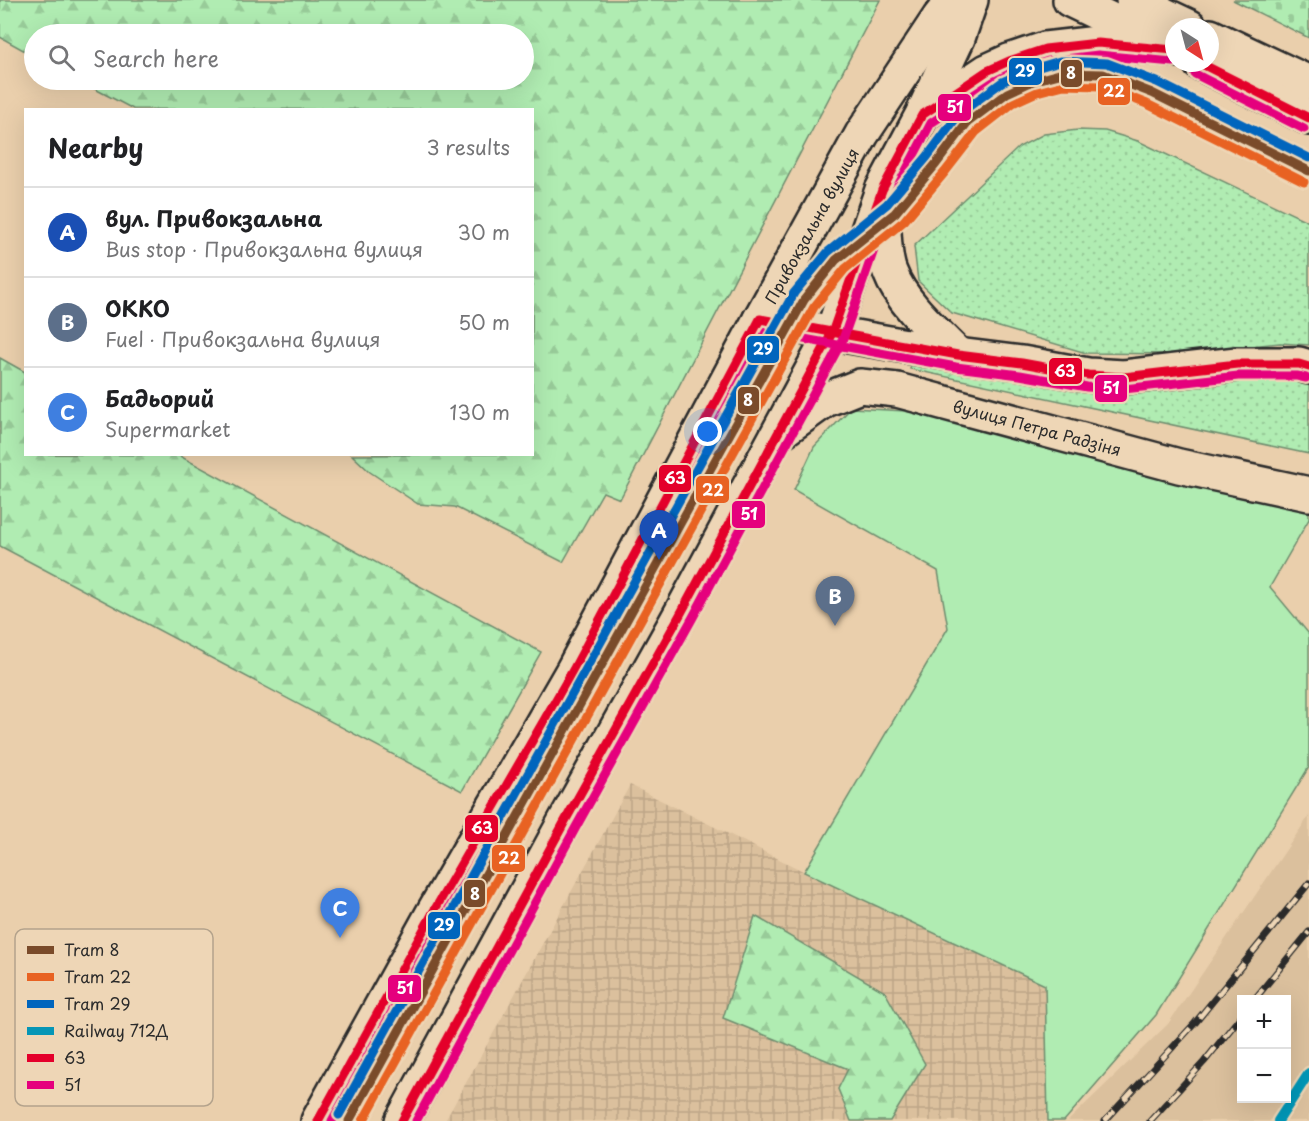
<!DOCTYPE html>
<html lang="en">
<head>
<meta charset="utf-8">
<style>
	body { margin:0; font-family:"Playpen Sans",sans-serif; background:#f2f2f2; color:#202124 }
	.controls { position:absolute; right:18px; bottom:18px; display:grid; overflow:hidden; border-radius:0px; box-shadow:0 6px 24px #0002 }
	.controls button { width:54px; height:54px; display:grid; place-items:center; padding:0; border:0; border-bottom:2px solid #e0e0e0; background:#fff; color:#202124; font:30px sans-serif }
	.compass { position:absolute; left:1165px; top:18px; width:54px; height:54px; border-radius:50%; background:#fff; box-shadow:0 6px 24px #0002; rotate:144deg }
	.you { position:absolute; left:708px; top:432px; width:21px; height:21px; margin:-15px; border:4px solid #fff; border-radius:50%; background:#1a73e8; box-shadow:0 0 0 9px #1a73e833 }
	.badge { display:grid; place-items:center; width:39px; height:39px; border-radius:50%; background:#c8321e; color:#fff; font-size:20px; font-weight:700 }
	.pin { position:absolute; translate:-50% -50px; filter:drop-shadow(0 2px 3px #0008) }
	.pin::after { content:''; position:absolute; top:32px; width:21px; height:18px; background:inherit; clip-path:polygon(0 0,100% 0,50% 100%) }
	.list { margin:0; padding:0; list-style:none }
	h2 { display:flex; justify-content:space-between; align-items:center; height:78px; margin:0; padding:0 24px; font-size:26px }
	h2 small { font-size:20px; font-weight:400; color:#757577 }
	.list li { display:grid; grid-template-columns:39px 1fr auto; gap:18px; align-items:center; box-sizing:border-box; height:90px; padding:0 24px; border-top:2px solid #e0e0e0 }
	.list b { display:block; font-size:22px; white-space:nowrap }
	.list p { margin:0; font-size:20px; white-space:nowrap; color:#757577 }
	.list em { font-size:20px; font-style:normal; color:#757577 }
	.icon { flex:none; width:33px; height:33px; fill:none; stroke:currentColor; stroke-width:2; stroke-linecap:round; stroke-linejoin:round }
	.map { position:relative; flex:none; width:1309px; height:1121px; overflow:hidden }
	.search { position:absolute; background:#fff; box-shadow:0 6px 24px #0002; left:24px; top:24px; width:510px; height:66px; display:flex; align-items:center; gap:15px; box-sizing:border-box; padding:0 21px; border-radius:33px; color:#757577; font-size:22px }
	.panel { position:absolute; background:#fff; box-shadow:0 6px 24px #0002; left:24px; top:108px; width:510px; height:348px; border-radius:0px }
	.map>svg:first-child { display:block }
	.built { fill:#dbc09d; fill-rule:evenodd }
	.industrial { fill:url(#industrial-grid) }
	.grass { fill:url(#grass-dots); stroke:#6e8c6e; stroke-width:1.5 }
	.forest { fill:url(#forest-firs); stroke:#6e8c6e; stroke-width:1.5 }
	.cemetery { fill:url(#cemetery-stones); stroke:#6e8c6e; stroke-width:1.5 }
	.park { fill:#b0ecb2; stroke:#6e8c6e; stroke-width:1.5 }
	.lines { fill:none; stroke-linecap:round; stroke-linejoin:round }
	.secondary-casing { stroke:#2b2b2b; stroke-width:38 }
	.primary-casing { stroke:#2b2b2b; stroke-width:38 }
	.secondary { stroke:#eed6b6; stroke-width:33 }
	.primary { stroke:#eed6b6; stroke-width:33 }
	.rail-casing { stroke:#2b2b2b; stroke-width:7 }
	.rail { stroke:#eed6b6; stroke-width:4.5; stroke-dasharray:14; stroke-linecap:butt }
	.bus-1-casing { stroke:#eed6b6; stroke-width:14 }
	.bus-2-casing { stroke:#eed6b6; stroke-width:14 }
	.bus-1 { stroke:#e4002b; stroke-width:9 }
	.bus-2 { stroke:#e5007d; stroke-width:9 }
	.rail-1-casing { stroke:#eed6b6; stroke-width:15 }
	.rail-1 { stroke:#0696b6; stroke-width:10 }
	.tram-1-casing { stroke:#eed6b6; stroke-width:14 }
	.tram-2-casing { stroke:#eed6b6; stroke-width:14 }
	.tram-3-casing { stroke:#eed6b6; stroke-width:14 }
	.tram-1 { stroke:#7a4b2a; stroke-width:9 }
	.tram-2 { stroke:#e86222; stroke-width:9 }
	.tram-3 { stroke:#0065bd; stroke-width:9 }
	.labels { text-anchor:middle; stroke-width:6; stroke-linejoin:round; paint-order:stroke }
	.street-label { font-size:16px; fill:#2b2b2b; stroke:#eed6b6 }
	.key { fill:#eed6b6; stroke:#b4a38c; stroke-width:1.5 }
	.key-label { font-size:16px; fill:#2b2b2b }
	.line-badge { stroke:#eed6b6; stroke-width:2 }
	.badge-label { font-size:16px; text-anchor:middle; font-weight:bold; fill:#fff }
</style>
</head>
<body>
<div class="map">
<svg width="1309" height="1121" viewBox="0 0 1309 1121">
	<defs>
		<pattern id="industrial-grid" width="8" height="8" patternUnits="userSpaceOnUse" patternTransform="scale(1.5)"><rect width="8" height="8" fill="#dbc09d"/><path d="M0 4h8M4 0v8" fill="none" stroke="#bca587"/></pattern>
		<pattern id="grass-dots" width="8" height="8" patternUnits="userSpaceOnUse" patternTransform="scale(1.5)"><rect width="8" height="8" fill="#b0ecb2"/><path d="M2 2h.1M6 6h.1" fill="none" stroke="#98cb99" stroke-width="1.8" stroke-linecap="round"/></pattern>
		<pattern id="forest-firs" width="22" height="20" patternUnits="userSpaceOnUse" patternTransform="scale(1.5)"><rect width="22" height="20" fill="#b0ecb2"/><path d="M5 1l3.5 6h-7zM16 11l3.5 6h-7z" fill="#98cb99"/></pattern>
		<pattern id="cemetery-stones" width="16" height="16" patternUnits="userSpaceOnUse" patternTransform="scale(1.5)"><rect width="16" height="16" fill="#b0ecb2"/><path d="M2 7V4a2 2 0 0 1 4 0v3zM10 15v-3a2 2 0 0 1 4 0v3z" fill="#98cb99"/></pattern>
	</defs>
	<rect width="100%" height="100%" fill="#eacfac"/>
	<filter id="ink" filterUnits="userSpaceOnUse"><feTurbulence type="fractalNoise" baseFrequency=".0167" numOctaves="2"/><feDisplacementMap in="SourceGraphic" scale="12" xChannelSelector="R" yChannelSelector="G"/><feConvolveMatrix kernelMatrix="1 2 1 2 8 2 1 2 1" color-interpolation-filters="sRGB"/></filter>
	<g filter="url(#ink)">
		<path class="built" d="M1309 816V1121H1068L1168 1024ZM1242 1000H1286V1098H1242Z"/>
		<polygon class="industrial" points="630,785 805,872 1045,985 1048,1121 445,1121"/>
		<g class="grass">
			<polygon points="1078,130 1105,131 1138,141 1309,222 1309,345 1280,343 1176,354 1086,353 952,313 918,281 914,246 1019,147 1044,134"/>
			<polygon points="913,354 1062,387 1120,393 1309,373 1309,454 910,369"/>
		</g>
		<g class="forest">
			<polygon points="0,0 880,0 620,499 603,492 563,562 455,507 418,504 370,472 352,455 532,454 532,110 133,109 78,80 524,80 524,34 34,34 34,56 0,37"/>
			<polygon points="0,358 25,372 26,454 178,455 541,652 462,791 0,546"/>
			<polygon points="755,916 885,992 925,1064 890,1121 851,1121 838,1089 848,1069 723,1018"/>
		</g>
		<polygon class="cemetery" points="1233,0 1309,0 1309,38"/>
		<polygon class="park" points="851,408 906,411 1188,475 1309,500 1309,519 1270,587 1309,634 1309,767 1156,1015 1064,1121 1048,1121 1045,985 804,872 948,628 938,571 794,490 814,447"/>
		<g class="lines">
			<defs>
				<g id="secondary">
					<polyline points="923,114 987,71 1009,61 1045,49 1098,43 1171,49"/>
					<path d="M883 202C884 222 883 254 890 272 901 302 935 332 958 355"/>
					<polyline points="760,319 832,333 958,355 1022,363 1088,375 1124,377 1237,364 1299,364 1309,367"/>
					<polyline points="782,431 825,400 860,386 897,390 1179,466 1309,494"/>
					<polyline points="318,1121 434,911 573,670 760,319 862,134 939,18 953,0"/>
					<polyline points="402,1121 565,821 681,613 832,333 882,190 922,115 958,38 971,0"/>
				</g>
				<g id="primary">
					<polyline points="1070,0 1174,50"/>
					<polyline points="1133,0 1190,27"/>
					<polyline points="1210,36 1309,83"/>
					<polyline points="1200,63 1309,118"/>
				</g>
			</defs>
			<use href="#secondary" class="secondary-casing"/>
			<use href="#primary" class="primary-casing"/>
			<use href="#secondary" class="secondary"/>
			<use href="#primary" class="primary"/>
			<defs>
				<g id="rail">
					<polyline points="1254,1000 1309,932"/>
					<polyline points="1105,1121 1195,1023 1309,883"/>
					<polyline points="1150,1121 1204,1062 1242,1015"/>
				</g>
			</defs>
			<use href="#rail" class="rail-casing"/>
			<use href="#rail" class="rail"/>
			<defs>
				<g id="bus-1">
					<polyline points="1200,63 1309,118"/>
					<polyline points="318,1121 434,911 573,670 760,319 958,355 1022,363 1088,375 1124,377 1237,364 1299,364 1309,367"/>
					<polyline points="402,1121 565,821 681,613 832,333 882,190 922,115 987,71 1009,61 1045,49 1098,43 1174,50"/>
				</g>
				<g id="bus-2">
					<polyline points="1195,74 1304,129"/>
					<polyline points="332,1121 444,917 584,676 766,332 956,367 1020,375 1087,387 1124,389 1238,376 1297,376 1306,378"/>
					<polyline points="416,1121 576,827 692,619 843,339 893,195 931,123 993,82 1013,72 1048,61 1098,55 1173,62"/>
				</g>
			</defs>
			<use href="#bus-1" class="bus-1-casing"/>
			<use href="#bus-2" class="bus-2-casing"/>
			<use href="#bus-1" class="bus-1"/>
			<use href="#bus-2" class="bus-2"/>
			<defs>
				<polyline id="rail-1" points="1278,1121 1309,1073"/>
			</defs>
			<use href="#rail-1" class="rail-1-casing"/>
			<use href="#rail-1" class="rail-1"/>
			<defs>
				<polyline id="tram-1" points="349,1121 804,300 836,260 895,213 936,164 967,123 1007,93 1033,81 1063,73 1103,74 1152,93 1309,171"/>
				<polyline id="tram-2" points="363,1121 814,307 845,269 904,221 945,172 976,132 1013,103 1037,92 1064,85 1101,86 1147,104 1304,182"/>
				<polyline id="tram-3" points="339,1115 794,293 828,252 887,204 927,157 959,114 1002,82 1029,70 1060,61 1107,63 1157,82 1309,158"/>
			</defs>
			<use href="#tram-1" class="tram-1-casing"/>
			<use href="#tram-2" class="tram-2-casing"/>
			<use href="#tram-3" class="tram-3-casing"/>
			<use href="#tram-1" class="tram-1"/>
			<use href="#tram-2" class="tram-2"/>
			<use href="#tram-3" class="tram-3"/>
		</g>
	</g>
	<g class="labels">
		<g class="street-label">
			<text transform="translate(812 226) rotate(-61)" y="6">Привокзальна вулиця</text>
			<text transform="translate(1037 428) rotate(15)" y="6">вулиця Петра Радзіня</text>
		</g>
	</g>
	<rect x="15" y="929" width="198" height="177" rx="9" class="key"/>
	<rect x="27" y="946" width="27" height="8" fill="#7a4b2a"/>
	<rect x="27" y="973" width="27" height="8" fill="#e86222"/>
	<rect x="27" y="1000" width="27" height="8" fill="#0065bd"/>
	<rect x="27" y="1027" width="27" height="8" fill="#0696b6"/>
	<rect x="27" y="1054" width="27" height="8" fill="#e4002b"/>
	<rect x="27" y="1081" width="27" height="8" fill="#e5007d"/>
	<g class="key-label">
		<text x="64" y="956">Tram 8</text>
		<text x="64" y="983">Tram 22</text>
		<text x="64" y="1010">Tram 29</text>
		<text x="64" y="1037">Railway 712Д</text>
		<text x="64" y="1064">63</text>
		<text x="64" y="1091">51</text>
	</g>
	<g class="line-badge">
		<rect x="1008" y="57" width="35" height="29" rx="6" fill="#0065bd"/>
		<rect x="1060" y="59" width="23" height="29" rx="6" fill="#7a4b2a"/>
		<rect x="1097" y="77" width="34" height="29" rx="6" fill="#e86222"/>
		<rect x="937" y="93" width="35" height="29" rx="6" fill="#e5007d"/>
		<rect x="746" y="335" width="34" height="29" rx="6" fill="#0065bd"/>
		<rect x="1048" y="357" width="35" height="28" rx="6" fill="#e4002b"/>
		<rect x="1094" y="374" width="34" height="29" rx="6" fill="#e5007d"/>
		<rect x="737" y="386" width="23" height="29" rx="6" fill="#7a4b2a"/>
		<rect x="658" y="464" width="34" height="29" rx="6" fill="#e4002b"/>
		<rect x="695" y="475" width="35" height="29" rx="6" fill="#e86222"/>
		<rect x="731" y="500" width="35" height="29" rx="6" fill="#e5007d"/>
		<rect x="464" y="814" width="35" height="29" rx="6" fill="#e4002b"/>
		<rect x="491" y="844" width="35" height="29" rx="6" fill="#e86222"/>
		<rect x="463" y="879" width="23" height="29" rx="6" fill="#7a4b2a"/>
		<rect x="427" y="911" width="34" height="29" rx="6" fill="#0065bd"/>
		<rect x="387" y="974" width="35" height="29" rx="6" fill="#e5007d"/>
	</g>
	<g class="badge-label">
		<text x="1025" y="77">29</text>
		<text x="1071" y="79">8</text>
		<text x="1114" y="97">22</text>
		<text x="955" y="113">51</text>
		<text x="763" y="355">29</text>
		<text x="1065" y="377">63</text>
		<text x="1111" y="394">51</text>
		<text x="748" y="406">8</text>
		<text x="675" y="484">63</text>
		<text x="713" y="496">22</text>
		<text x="749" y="520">51</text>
		<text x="482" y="834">63</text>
		<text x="509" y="864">22</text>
		<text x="475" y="900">8</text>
		<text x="444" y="931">29</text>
		<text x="405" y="994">51</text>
	</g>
</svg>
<div class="controls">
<button>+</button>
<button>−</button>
</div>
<svg class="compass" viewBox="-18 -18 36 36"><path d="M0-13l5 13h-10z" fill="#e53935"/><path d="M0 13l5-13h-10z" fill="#757577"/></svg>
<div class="you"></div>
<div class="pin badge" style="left:659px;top:560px;background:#1a4fb4">A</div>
<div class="pin badge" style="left:835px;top:626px;background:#5c6f8a">B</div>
<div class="pin badge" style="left:340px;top:938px;background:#3f7fe0">C</div>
<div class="search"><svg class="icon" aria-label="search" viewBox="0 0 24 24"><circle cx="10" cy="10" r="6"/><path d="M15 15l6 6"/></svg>Search here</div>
<section class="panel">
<h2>Nearby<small>3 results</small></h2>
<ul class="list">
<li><span class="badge" style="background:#1a4fb4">A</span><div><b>вул. Привокзальна</b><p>Bus stop · Привокзальна вулиця</p></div><em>30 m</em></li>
<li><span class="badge" style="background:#5c6f8a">B</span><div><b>ОККО</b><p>Fuel · Привокзальна вулиця</p></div><em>50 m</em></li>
<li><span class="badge" style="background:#3f7fe0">C</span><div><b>Бадьорий</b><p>Supermarket</p></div><em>130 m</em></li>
</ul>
</section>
</div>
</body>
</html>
